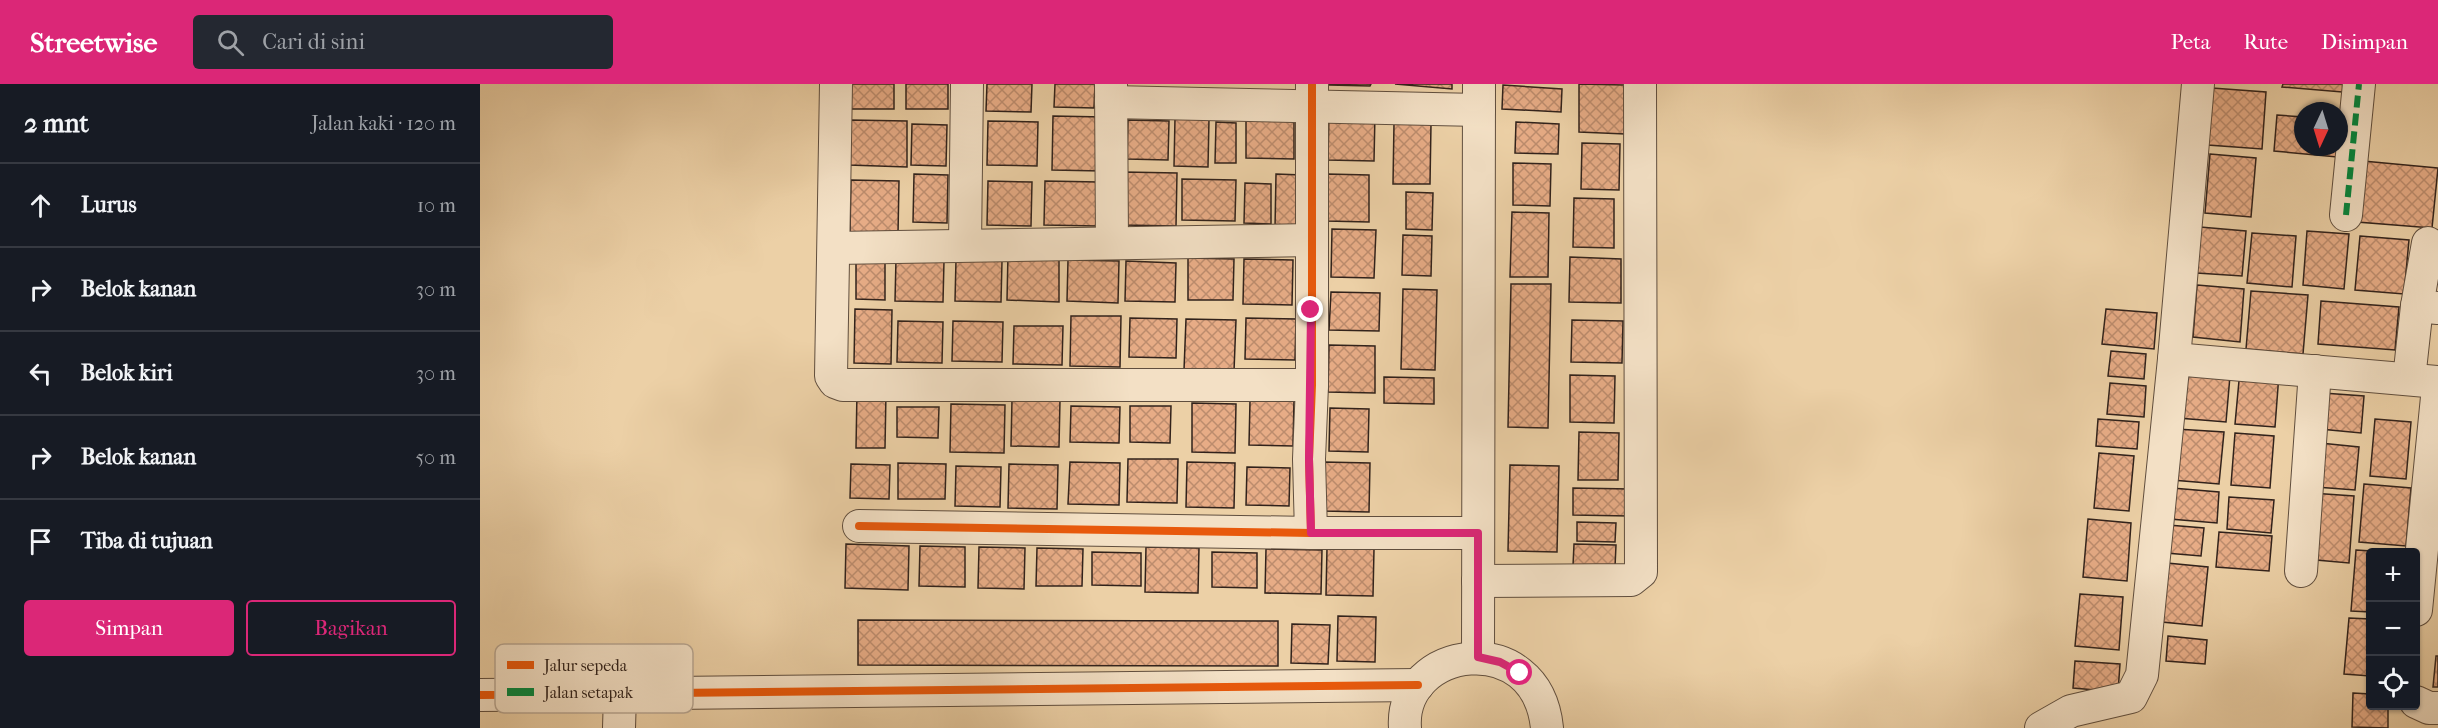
<!DOCTYPE html>
<html lang="id">
<head>
<meta charset="utf-8">
<style>
	body { margin:0; font-family:"IM FELL French Canon",serif; background:#242831; color:#f1f3f6 }
	.controls { position:absolute; right:18px; bottom:18px; display:grid; overflow:hidden; border-radius:6px; box-shadow:0 2px 4px #0004 }
	.controls button { width:54px; height:54px; display:grid; place-items:center; padding:0; border:0; border-bottom:2px solid #363941; background:#171b24; color:#f1f3f6; font:30px sans-serif }
	.compass { position:absolute; left:1814px; top:18px; width:54px; height:54px; border-radius:50%; background:#171b24; box-shadow:0 2px 4px #0004; rotate:184deg }
	.stop { position:absolute; width:18px; height:18px; margin:-14px; border:4px solid #db2777; border-radius:50%; background:#fff }
	.stop.end { background:#db2777; border-color:#fff; box-shadow:0 2px 6px #0008 }
	.list { margin:0; padding:0; list-style:none }
	h2 { display:flex; justify-content:space-between; align-items:center; height:78px; margin:0; padding:0 24px; font-size:26px }
	h2 small { font-size:20px; font-weight:400; color:#9ea1a6 }
	.list li { display:grid; grid-template-columns:39px 1fr auto; gap:18px; align-items:center; box-sizing:border-box; height:84px; padding:0 24px; border-top:2px solid #363941 }
	.list b { display:block; font-size:22px; white-space:nowrap }
	.list em { font-size:20px; font-style:normal; color:#9ea1a6 }
	.actions { display:flex; gap:12px; padding:18px 24px }
	.actions a { flex:1; padding:14px 0; border:2px solid #db2777; border-radius:6px; text-align:center; font-size:21px; color:#db2777 }
	.actions .main { background:#db2777; color:#fff }
	.icon { flex:none; width:33px; height:33px; fill:none; stroke:currentColor; stroke-width:2; stroke-linecap:round; stroke-linejoin:round }
	.map { position:relative; flex:none; width:1958px; height:644px; overflow:hidden }
	header { display:flex; align-items:center; gap:36px; box-sizing:border-box; height:84px; padding:0 30px; background:#db2777; color:#fff }
	header strong { font-size:28px }
	nav { display:flex; gap:33px; margin-inline-start:auto; font-size:21px }
	.search { width:420px; height:54px; background:#242831; display:flex; align-items:center; gap:15px; box-sizing:border-box; padding:0 21px; border-radius:6px; color:#9ea1a6; font-size:22px }
	main { display:flex }
	aside { flex:1; background:#171b24 }
	.map>svg:first-child { display:block }
	.building { fill:url(#building-cross-hatch); stroke:#31221b; stroke-width:1.5 }
	.lines { fill:none; stroke-linecap:round; stroke-linejoin:round }
	.street-casing { stroke:#604e3e; stroke-width:34 }
	.street { stroke:#f3e0c5; stroke-width:32 }
	.quiet { stroke:#00873e; stroke-width:6; stroke-dasharray:12 6; stroke-linecap:butt }
	.cycleway-casing { stroke:#f3e0c5; stroke-width:11 }
	.cycleway { stroke:#e8590c; stroke-width:8 }
	.route { stroke:#db2777; stroke-width:8 }
	.key { fill:#f3e0c5; stroke:#b9a792; stroke-width:1.5 }
	.key-label { font-size:16px; fill:#31221b }
</style>
</head>
<body>
<header>
<strong>Streetwise</strong>
<div class="search"><svg class="icon" aria-label="search" viewBox="0 0 24 24"><circle cx="10" cy="10" r="6"/><path d="M15 15l6 6"/></svg>Cari di sini</div>
<nav><a>Peta</a><a>Rute</a><a>Disimpan</a></nav>
</header>
<main>
<aside>
<h2>2 mnt<small>Jalan kaki · 120 m</small></h2>
<ul class="list">
<li><svg class="icon" aria-label="ahead" viewBox="0 0 24 24"><path d="M12 20V5M6 11l6-6 6 6"/></svg><div><b>Lurus</b></div><em>10 m</em></li>
<li><svg class="icon" aria-label="right" viewBox="0 0 24 24"><path d="M7 20v-9h11M14 6l5 5-5 5"/></svg><div><b>Belok kanan</b></div><em>30 m</em></li>
<li><svg class="icon" aria-label="left" viewBox="0 0 24 24"><path d="M17 20v-9H6M10 6l-5 5 5 5"/></svg><div><b>Belok kiri</b></div><em>30 m</em></li>
<li><svg class="icon" aria-label="right" viewBox="0 0 24 24"><path d="M7 20v-9h11M14 6l5 5-5 5"/></svg><div><b>Belok kanan</b></div><em>50 m</em></li>
<li><svg class="icon" aria-label="arrive" viewBox="0 0 24 24"><path d="M6 21V4h12l-3 4 3 4H6"/></svg><div><b>Tiba di tujuan</b></div></li>
</ul>
<div class="actions"><a class="main">Simpan</a><a>Bagikan</a></div>
</aside>
<div class="map">
<svg width="1958" height="644" viewBox="0 0 1958 644">
	<defs>
		<pattern id="building-cross-hatch" width="8" height="8" patternUnits="userSpaceOnUse" patternTransform="scale(1.5)"><rect width="8" height="8" fill="#e7ac86"/><path d="M0 0l8 8M0 8l8-8" fill="none" stroke="#bc8c6d"/></pattern>
	</defs>
	<rect width="100%" height="100%" fill="#ecd0a6"/>
	<filter id="stains"><feTurbulence type="fractalNoise" baseFrequency=".00333" numOctaves="4"/><feColorMatrix values="0 0 0 0 .2 0 0 0 0 .09 0 0 0 0 .02 0 0 0 .5 -.17"/></filter>
	<radialGradient id="worn" r=".72"><stop offset=".6" stop-color="#630" stop-opacity="0"/><stop offset="1" stop-color="#630" stop-opacity=".3"/></radialGradient>
	<g class="building">
		<polygon points="369,0 414,0 414,25 368,25"/>
		<rect x="426" y="0" width="42" height="25"/>
		<polygon points="507,0 552,0 551,28 506,27"/>
		<polygon points="575,0 615,0 614,24 574,23"/>
		<polygon points="849,0 891,0 890,2 849,1"/>
		<polygon points="915,0 972,0 972,5"/>
		<polygon points="1099,0 1145,1 1145,50 1099,48"/>
		<polygon points="1803,0 1875,0 1874,9 1802,3"/>
		<polygon points="1023,1 1082,5 1081,28 1022,25"/>
		<polygon points="1732,4 1786,8 1782,65 1728,61"/>
		<polygon points="849,28 895,29 894,77 848,76"/>
		<polygon points="1797,31 1823,33 1823,63 1858,63 1857,73 1794,67"/>
		<polygon points="573,32 623,33 622,87 572,86"/>
		<polygon points="695,34 729,35 728,83 694,82"/>
		<polygon points="370,36 427,37 427,83 369,81"/>
		<polygon points="648,36 689,37 688,76 647,75"/>
		<polygon points="766,36 814,37 814,75 766,74"/>
		<polygon points="508,37 558,38 557,82 507,81"/>
		<polygon points="736,38 756,39 756,79 735,79"/>
		<polygon points="1036,38 1079,40 1078,70 1035,69"/>
		<polygon points="914,39 951,40 950,100 913,100"/>
		<polygon points="432,40 467,41 466,82 431,81"/>
		<polygon points="1102,59 1140,60 1139,106 1101,105"/>
		<polygon points="1730,70 1776,74 1771,133 1725,129"/>
		<polygon points="1883,77 1958,84 1952,144 1877,138"/>
		<polygon points="1033,79 1071,80 1070,122 1033,121"/>
		<polygon points="644,88 697,89 696,142 643,141"/>
		<polygon points="434,90 468,91 467,139 433,138"/>
		<polygon points="796,90 822,91 821,144 795,144"/>
		<polygon points="847,90 889,91 889,138 846,137"/>
		<polygon points="702,95 756,96 755,137 702,136"/>
		<polygon points="371,96 419,97 418,150 370,149"/>
		<polygon points="508,97 552,98 551,142 507,141"/>
		<polygon points="565,97 618,98 617,142 564,141"/>
		<polygon points="765,99 791,100 791,140 764,139"/>
		<polygon points="926,108 953,109 952,146 926,145"/>
		<polygon points="1094,114 1134,115 1134,164 1093,163"/>
		<polygon points="1032,128 1069,129 1068,193 1030,193"/>
		<polygon points="1720,143 1766,147 1762,192 1717,189"/>
		<polygon points="852,145 896,146 894,194 851,193"/>
		<polygon points="1827,147 1869,150 1864,205 1823,201"/>
		<polygon points="1772,149 1816,152 1812,203 1767,199"/>
		<polygon points="923,151 952,152 951,192 922,191"/>
		<polygon points="1880,152 1929,156 1924,210 1875,206"/>
		<polygon points="528,170 579,171 579,218 527,216"/>
		<polygon points="1090,173 1141,175 1141,219 1089,218"/>
		<polygon points="708,174 754,175 753,216 708,216"/>
		<polygon points="416,175 464,177 463,218 415,217"/>
		<polygon points="764,175 813,176 812,221 763,220"/>
		<polygon points="476,176 522,177 521,218 475,217"/>
		<polygon points="588,176 639,177 638,219 587,217"/>
		<polygon points="646,177 696,179 695,218 645,217"/>
		<polygon points="376,178 405,179 405,216 376,215"/>
		<polygon points="1031,200 1071,200 1068,344 1028,343"/>
		<polygon points="1717,201 1764,205 1760,258 1713,253"/>
		<polygon points="923,205 957,206 955,286 921,285"/>
		<polygon points="1771,207 1828,211 1823,270 1766,265"/>
		<polygon points="851,208 900,209 899,247 849,246"/>
		<polygon points="1841,217 1919,223 1915,266 1838,260"/>
		<polygon points="375,225 412,226 411,280 374,279"/>
		<polygon points="1626,225 1677,229 1674,265 1622,260"/>
		<polygon points="591,232 641,232 640,283 590,282"/>
		<polygon points="650,234 697,235 696,274 649,273"/>
		<polygon points="766,234 816,235 815,276 765,275"/>
		<polygon points="706,235 756,236 754,287 704,286"/>
		<polygon points="1092,236 1143,237 1142,279 1091,278"/>
		<polygon points="418,237 463,238 462,279 417,278"/>
		<polygon points="473,237 523,238 522,278 472,277"/>
		<polygon points="534,242 583,242 582,281 533,280"/>
		<polygon points="849,261 895,262 895,309 848,308"/>
		<polygon points="1631,267 1666,270 1664,295 1628,292"/>
		<polygon points="1760,286 1799,290 1795,343 1755,340"/>
		<polygon points="1702,288 1750,292 1746,338 1698,334"/>
		<polygon points="1090,291 1135,292 1134,339 1090,338"/>
		<polygon points="904,293 954,294 954,320 904,319"/>
		<polygon points="1630,299 1666,302 1664,333 1627,330"/>
		<polygon points="377,307 406,308 405,364 376,364"/>
		<polygon points="1843,309 1884,312 1881,349 1840,345"/>
		<polygon points="532,315 580,316 579,363 531,362"/>
		<polygon points="770,317 814,317 813,362 769,361"/>
		<polygon points="712,319 756,320 755,369 712,368"/>
		<polygon points="471,320 525,321 524,369 470,368"/>
		<polygon points="591,322 640,323 639,359 590,358"/>
		<polygon points="650,322 691,322 690,359 650,358"/>
		<polygon points="417,323 459,323 458,354 417,353"/>
		<polygon points="850,324 889,325 888,368 849,367"/>
		<polygon points="1618,335 1659,338 1657,365 1616,362"/>
		<polygon points="1895,335 1931,338 1926,395 1890,392"/>
		<polygon points="1696,345 1744,348 1739,400 1692,396"/>
		<polygon points="1099,348 1139,349 1138,396 1098,396"/>
		<polygon points="1755,349 1794,352 1790,404 1751,401"/>
		<polygon points="1840,359 1879,363 1875,406 1836,403"/>
		<polygon points="1619,369 1654,372 1649,427 1614,424"/>
		<polygon points="648,375 698,375 697,419 647,418"/>
		<polygon points="590,378 640,379 639,421 588,420"/>
		<polygon points="707,378 755,379 754,424 706,423"/>
		<polygon points="844,378 890,379 889,428 843,427"/>
		<polygon points="418,379 466,380 465,415 418,415"/>
		<polygon points="371,380 410,381 409,415 370,414"/>
		<polygon points="529,380 578,381 577,425 528,424"/>
		<polygon points="1030,381 1079,382 1077,468 1028,467"/>
		<polygon points="476,382 521,383 520,423 475,422"/>
		<polygon points="767,383 810,384 809,422 766,421"/>
		<polygon points="1884,400 1931,404 1926,462 1879,458"/>
		<polygon points="1093,404 1150,405 1149,432 1093,431"/>
		<polygon points="1692,404 1739,408 1737,439 1690,435"/>
		<polygon points="1831,409 1874,412 1869,479 1825,475"/>
		<polygon points="1749,413 1794,416 1791,449 1747,445"/>
		<polygon points="1608,435 1651,439 1647,497 1603,493"/>
		<polygon points="1097,438 1136,439 1135,458 1097,457"/>
		<polygon points="1688,441 1724,444 1721,472 1686,469"/>
		<polygon points="1739,448 1792,452 1789,487 1736,483"/>
		<polygon points="366,460 429,462 428,506 365,504"/>
		<polygon points="1094,460 1136,461 1135,483 1093,482"/>
		<polygon points="440,462 485,463 485,503 439,502"/>
		<polygon points="499,463 545,464 544,505 498,504"/>
		<polygon points="666,463 719,464 718,509 665,508"/>
		<polygon points="557,464 603,465 602,502 556,502"/>
		<polygon points="847,464 894,465 893,512 846,511"/>
		<polygon points="786,465 842,466 841,510 785,509"/>
		<polygon points="1876,466 1908,468 1890,468 1890,528 1871,527"/>
		<polygon points="612,468 661,469 661,502 612,501"/>
		<polygon points="732,468 777,469 777,504 732,503"/>
		<polygon points="1687,479 1728,483 1722,542 1682,538"/>
		<polygon points="1600,510 1643,513 1639,566 1595,562"/>
		<polygon points="858,532 896,533 895,578 857,577"/>
		<polygon points="1869,534 1890,535 1890,592 1864,590"/>
		<polygon points="378,536 798,537 798,582 378,581"/>
		<polygon points="812,540 850,541 848,580 811,579"/>
		<polygon points="1688,552 1727,556 1725,580 1686,577"/>
		<polygon points="1956,572 1958,572 1958,603 1953,603"/>
		<polygon points="1595,577 1640,580 1638,608 1593,604"/>
		<polygon points="1873,609 1890,610 1890,622 1908,622 1908,644 1872,643"/>
	</g>
	<g class="lines">
		<defs>
			<g id="street">
				<polyline points="356,0 351,292 355,298 363,301 832,301"/>
				<polyline points="631,0 632,159"/>
				<polyline points="631,18 999,26"/>
				<polyline points="1866,131 1879,0"/>
				<polyline points="485,161 487,0"/>
				<polyline points="355,164 832,156"/>
				<polyline points="1937,222 1948,159"/>
				<polyline points="1694,275 1958,298"/>
				<polyline points="1929,295 1937,222 1958,224"/>
				<polyline points="379,442 831,449 829,375 832,301 832,0"/>
				<polyline points="831,449 998,449"/>
				<polyline points="1821,487 1835,287"/>
				<polyline points="998,497 1151,496 1161,488 1160,0"/>
				<polyline points="1936,526 1958,303"/>
				<polyline points="998,573 999,0"/>
				<polyline points="0,611 938,601"/>
				<polyline points="1936,618 1949,624 1958,624"/>
				<polyline points="139,644 140,611"/>
				<path d="M925 644C919 562 1057 541 1067 644"/>
				<polyline points="1561,644 1591,627 1651,613 1662,591 1694,275 1718,0"/>
			</g>
		</defs>
		<use href="#street" class="street-casing"/>
		<use href="#street" class="street"/>
		<polyline class="quiet" points="1866,131 1879,0"/>
		<defs>
			<g id="cycleway">
				<polyline points="379,442 831,449 829,375 832,301 832,0"/>
				<polyline points="0,611 938,601"/>
			</g>
		</defs>
		<use href="#cycleway" class="cycleway-casing"/>
		<use href="#cycleway" class="cycleway"/>
	</g>
	<g class="lines">
		<polyline class="route" points="831,226 829,375 831,449 998,449 998,573 1020,578 1040,589"/>
	</g>
	<rect x="15" y="560" width="198" height="69" rx="9" class="key"/>
	<rect x="27" y="577" width="27" height="8" fill="#e8590c"/>
	<rect x="27" y="604" width="27" height="8" fill="#00873e"/>
	<g class="key-label">
		<text x="64" y="587">Jalur sepeda</text>
		<text x="64" y="614">Jalan setapak</text>
	</g>
	<rect width="100%" height="100%" filter="url(#stains)"/>
	<rect width="100%" height="100%" fill="url(#worn)"/>
</svg>
<div class="controls">
<button>+</button>
<button>−</button>
<button><svg class="icon" aria-label="locate" viewBox="0 0 24 24"><circle cx="12" cy="12" r="6"/><path d="M12 2v4M12 18v4M2 12h4M18 12h4"/></svg></button>
</div>
<svg class="compass" viewBox="-18 -18 36 36"><path d="M0-13l5 13h-10z" fill="#e53935"/><path d="M0 13l5-13h-10z" fill="#9ea1a6"/></svg>
<div class="stop" style="left:1040px;top:589px"></div>
<div class="stop end" style="left:831px;top:226px"></div>
</div>
</main>
</body>
</html>
